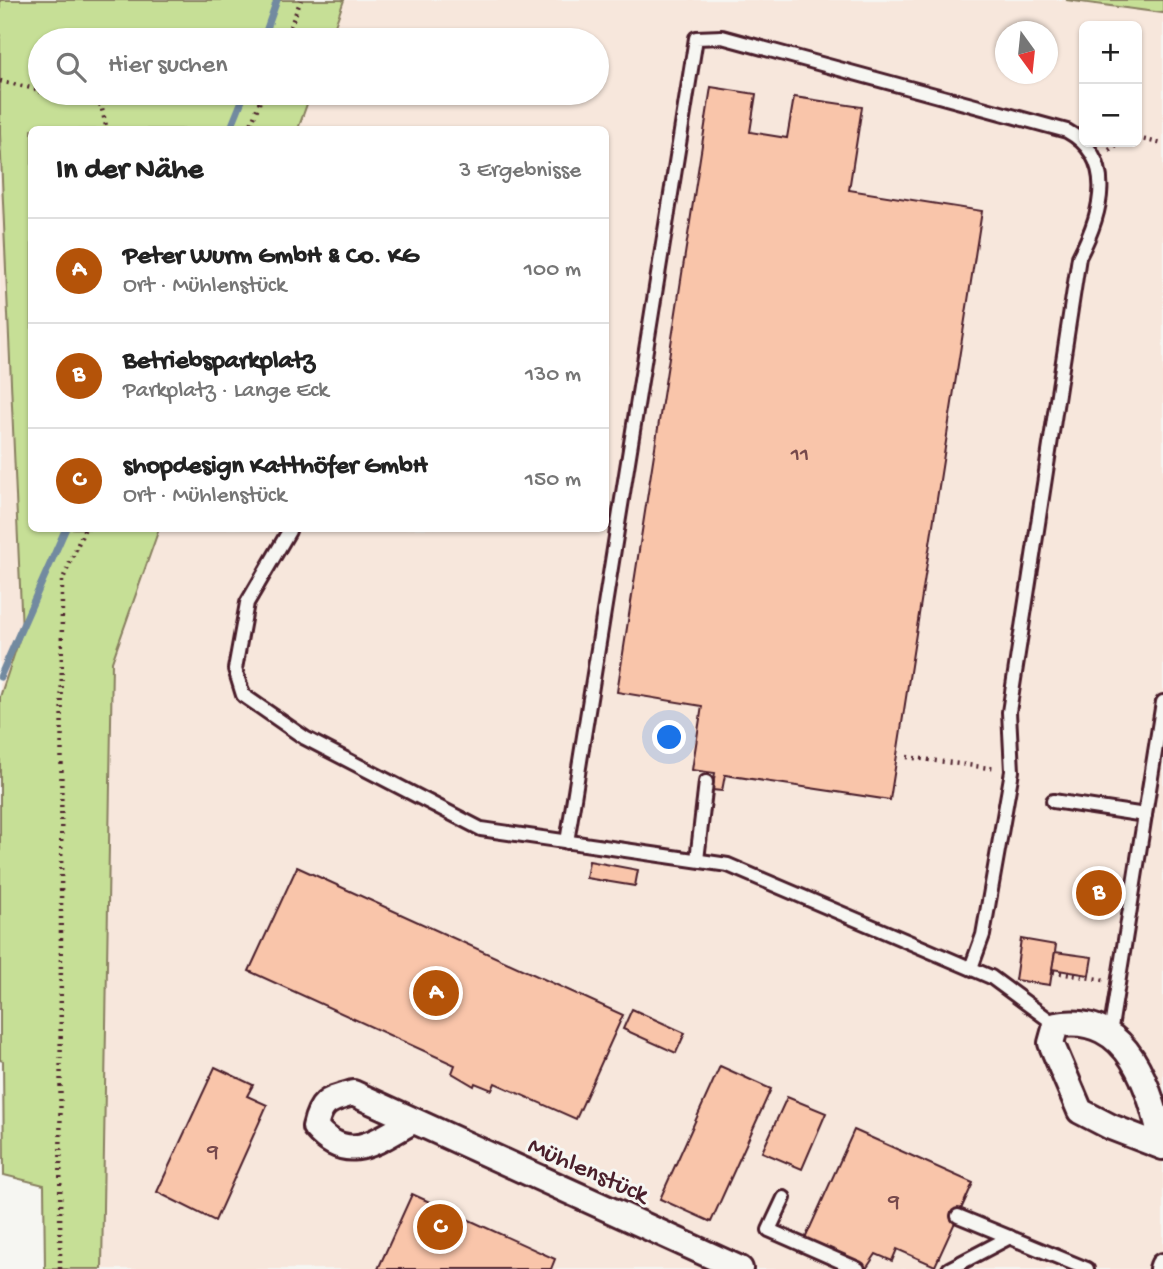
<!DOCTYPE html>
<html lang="de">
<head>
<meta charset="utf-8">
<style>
	body { margin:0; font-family:"Gochi Hand",sans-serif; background:#f6f6f6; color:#222 }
	.controls { position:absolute; right:21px; top:21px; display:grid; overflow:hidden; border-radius:10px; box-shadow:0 2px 5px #0004 }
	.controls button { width:63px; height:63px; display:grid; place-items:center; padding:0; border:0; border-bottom:2px solid #e0e0e0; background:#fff; color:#222; font:35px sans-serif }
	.compass { position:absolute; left:995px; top:21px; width:63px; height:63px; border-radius:50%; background:#fff; box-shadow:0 2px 5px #0004; rotate:165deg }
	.you { position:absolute; left:670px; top:738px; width:24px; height:24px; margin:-18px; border:5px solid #fff; border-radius:50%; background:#1a73e8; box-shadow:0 0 0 10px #1a73e833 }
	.badge { display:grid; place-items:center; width:46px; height:46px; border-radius:50%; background:#b45309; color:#fff; font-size:23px; font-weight:700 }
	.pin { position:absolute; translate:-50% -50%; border:4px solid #fff; box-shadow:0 2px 7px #0006 }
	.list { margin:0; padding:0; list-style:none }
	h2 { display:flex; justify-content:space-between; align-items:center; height:91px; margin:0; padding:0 28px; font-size:30px }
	h2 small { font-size:23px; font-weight:400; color:#767676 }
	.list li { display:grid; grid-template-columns:46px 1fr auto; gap:21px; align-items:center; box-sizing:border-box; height:105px; padding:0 28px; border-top:2px solid #e0e0e0 }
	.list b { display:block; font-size:26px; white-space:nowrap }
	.list p { margin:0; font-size:23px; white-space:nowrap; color:#767676 }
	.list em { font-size:23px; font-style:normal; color:#767676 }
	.icon { flex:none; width:38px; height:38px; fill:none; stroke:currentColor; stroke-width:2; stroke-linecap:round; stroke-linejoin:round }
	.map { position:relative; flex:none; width:1163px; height:1269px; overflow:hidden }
	.search { position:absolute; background:#fff; box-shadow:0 2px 5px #0004; left:28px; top:28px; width:581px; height:77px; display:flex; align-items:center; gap:18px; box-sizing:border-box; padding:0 24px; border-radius:38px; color:#767676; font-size:26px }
	.panel { position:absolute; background:#fff; box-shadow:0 2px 5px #0004; left:28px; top:126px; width:581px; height:406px; border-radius:10px }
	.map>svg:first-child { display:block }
	.built { fill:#f7e7dc; fill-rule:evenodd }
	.green { fill:#c6df96; stroke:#887f60; stroke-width:2 }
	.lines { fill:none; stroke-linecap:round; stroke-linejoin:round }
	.stream { stroke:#728aa0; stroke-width:7 }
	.building { fill:#f9c5aa; stroke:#4a1f2b; stroke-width:2 }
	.service-casing { stroke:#4a1f2b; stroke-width:18 }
	.minor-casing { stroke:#4a1f2b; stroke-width:30 }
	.path { stroke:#4a1f2b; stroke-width:4.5; stroke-dasharray:2 5; stroke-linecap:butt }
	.service { stroke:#f6f6f2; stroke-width:12 }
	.minor { stroke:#f6f6f2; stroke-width:24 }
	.labels { text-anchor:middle; stroke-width:6; stroke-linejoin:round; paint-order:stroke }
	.number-label { font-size:23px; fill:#76484b }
	.street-label { font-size:26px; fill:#4a1f2b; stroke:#f6f6f2 }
</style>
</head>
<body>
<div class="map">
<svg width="1163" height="1269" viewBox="0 0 1163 1269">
	<rect width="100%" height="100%" fill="#f6f6f2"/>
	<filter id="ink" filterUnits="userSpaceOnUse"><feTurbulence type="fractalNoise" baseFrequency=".0143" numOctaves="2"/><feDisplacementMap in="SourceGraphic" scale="14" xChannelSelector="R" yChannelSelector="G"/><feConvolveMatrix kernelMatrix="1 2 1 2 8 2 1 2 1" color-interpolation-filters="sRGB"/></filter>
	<g filter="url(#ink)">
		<g class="built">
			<path d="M344 0H1066L1163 13V1269H102L112 662 159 529 606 528V130L298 129 311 93H597V40H330ZM1084 26H1137V142H1084ZM1006 32H1048V74H1006Z"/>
			<polygon points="0,134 22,631 0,697"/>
		</g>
		<g class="green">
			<polygon points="0,0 344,0 330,40 40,40 40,93 311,93 298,129 32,130 32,528 159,529 112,662 102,1269 45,1269 44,1185 4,1175 3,1061 0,1060 0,697 22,631 0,134"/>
			<polygon points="1066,0 1163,0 1163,13"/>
		</g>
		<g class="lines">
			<g class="stream">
				<polyline points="263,40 277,0"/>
				<polyline points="230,130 245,93"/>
				<polyline points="0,677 66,528"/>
			</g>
		</g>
		<g class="building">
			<polygon points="711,87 756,94 750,132 787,138 794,97 862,107 849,190 982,211 890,800 725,775 722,791 712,790 715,773 692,770 702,706 617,692"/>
			<polygon points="589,861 638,870 635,886 586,878"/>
			<polygon points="297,867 623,1015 576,1119 495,1083 492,1090 475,1083 474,1086 452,1073 455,1065 249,971"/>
			<polygon points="1021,939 1056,945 1050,985 1015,980"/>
			<polygon points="1055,952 1092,957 1089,975 1052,969"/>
			<polygon points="632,1009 685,1033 676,1053 623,1029"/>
			<polygon points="720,1066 771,1089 711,1222 660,1199"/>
			<polygon points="215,1067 253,1085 247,1096 267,1105 215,1221 157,1192"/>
			<polygon points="787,1097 826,1113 802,1169 762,1152"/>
			<polygon points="854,1130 973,1183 935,1266 897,1249 892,1261 876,1254 866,1269 804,1241"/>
			<polygon points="412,1194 555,1259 551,1269 378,1269"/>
		</g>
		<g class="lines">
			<defs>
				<g id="service">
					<polyline points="289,531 247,603 235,669 243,695 305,738 481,829 728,865 991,977 1056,1025"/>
					<polyline points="1053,801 1145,815"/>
					<path d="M567 842 696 38 722 37 1067 131C1118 159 1101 215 1079 257L1009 712 1012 771 983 935 971 968"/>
					<polyline points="697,860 706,782"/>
					<polyline points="1110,1034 1163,702"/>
					<polyline points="784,1198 769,1230 858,1269"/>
					<polyline points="958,1216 1087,1269"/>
					<polyline points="949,1269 1010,1237"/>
				</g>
				<g id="minor">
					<path d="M413 1121C376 1141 348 1166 315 1127 321 1100 329 1100 353 1093L740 1269"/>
					<path d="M1163 1146C1150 1089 1130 1012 1056 1025L1051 1043 1080 1111 1111 1127 1163 1147"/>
					<polyline points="1162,1269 1163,1266"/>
				</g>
			</defs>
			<use href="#service" class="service-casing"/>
			<use href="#minor" class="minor-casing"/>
			<g class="path">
				<polyline points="285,40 301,0"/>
				<polyline points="0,81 40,90"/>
				<polyline points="51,93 101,105 107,130"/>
				<polyline points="249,130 263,93"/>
				<polyline points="1137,138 1163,144"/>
				<polyline points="1109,150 1121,142"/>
				<polyline points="907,757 997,769"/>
				<polyline points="1053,972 1104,980"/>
				<polyline points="60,1269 62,581 85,528"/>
			</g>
			<use href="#service" class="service"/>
			<use href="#minor" class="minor"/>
		</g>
	</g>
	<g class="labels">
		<g class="number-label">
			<text x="800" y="460">11</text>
			<text x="213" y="1157">9</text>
			<text x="894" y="1207">9</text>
		</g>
		<g class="street-label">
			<text transform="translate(589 1168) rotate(24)" y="9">Mühlenstück</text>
		</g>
	</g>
</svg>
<div class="controls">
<button>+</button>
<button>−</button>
</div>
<svg class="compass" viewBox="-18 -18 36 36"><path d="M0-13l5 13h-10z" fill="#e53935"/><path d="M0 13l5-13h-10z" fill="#767676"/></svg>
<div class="you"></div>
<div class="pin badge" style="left:436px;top:993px">A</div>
<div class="pin badge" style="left:1099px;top:893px">B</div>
<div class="pin badge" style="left:440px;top:1227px">C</div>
<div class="search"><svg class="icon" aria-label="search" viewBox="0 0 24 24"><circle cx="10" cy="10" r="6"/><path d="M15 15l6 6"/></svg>Hier suchen</div>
<section class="panel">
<h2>In der Nähe<small>3 Ergebnisse</small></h2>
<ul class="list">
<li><span class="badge">A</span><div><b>Peter Wurm GmbH &amp; Co. KG</b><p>Ort · Mühlenstück</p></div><em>100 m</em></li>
<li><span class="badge">B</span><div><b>Betriebsparkplatz</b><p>Parkplatz · Lange Eck</p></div><em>130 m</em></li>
<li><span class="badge">C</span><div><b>shopdesign Katthöfer GmbH</b><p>Ort · Mühlenstück</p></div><em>150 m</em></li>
</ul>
</section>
</div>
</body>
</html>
